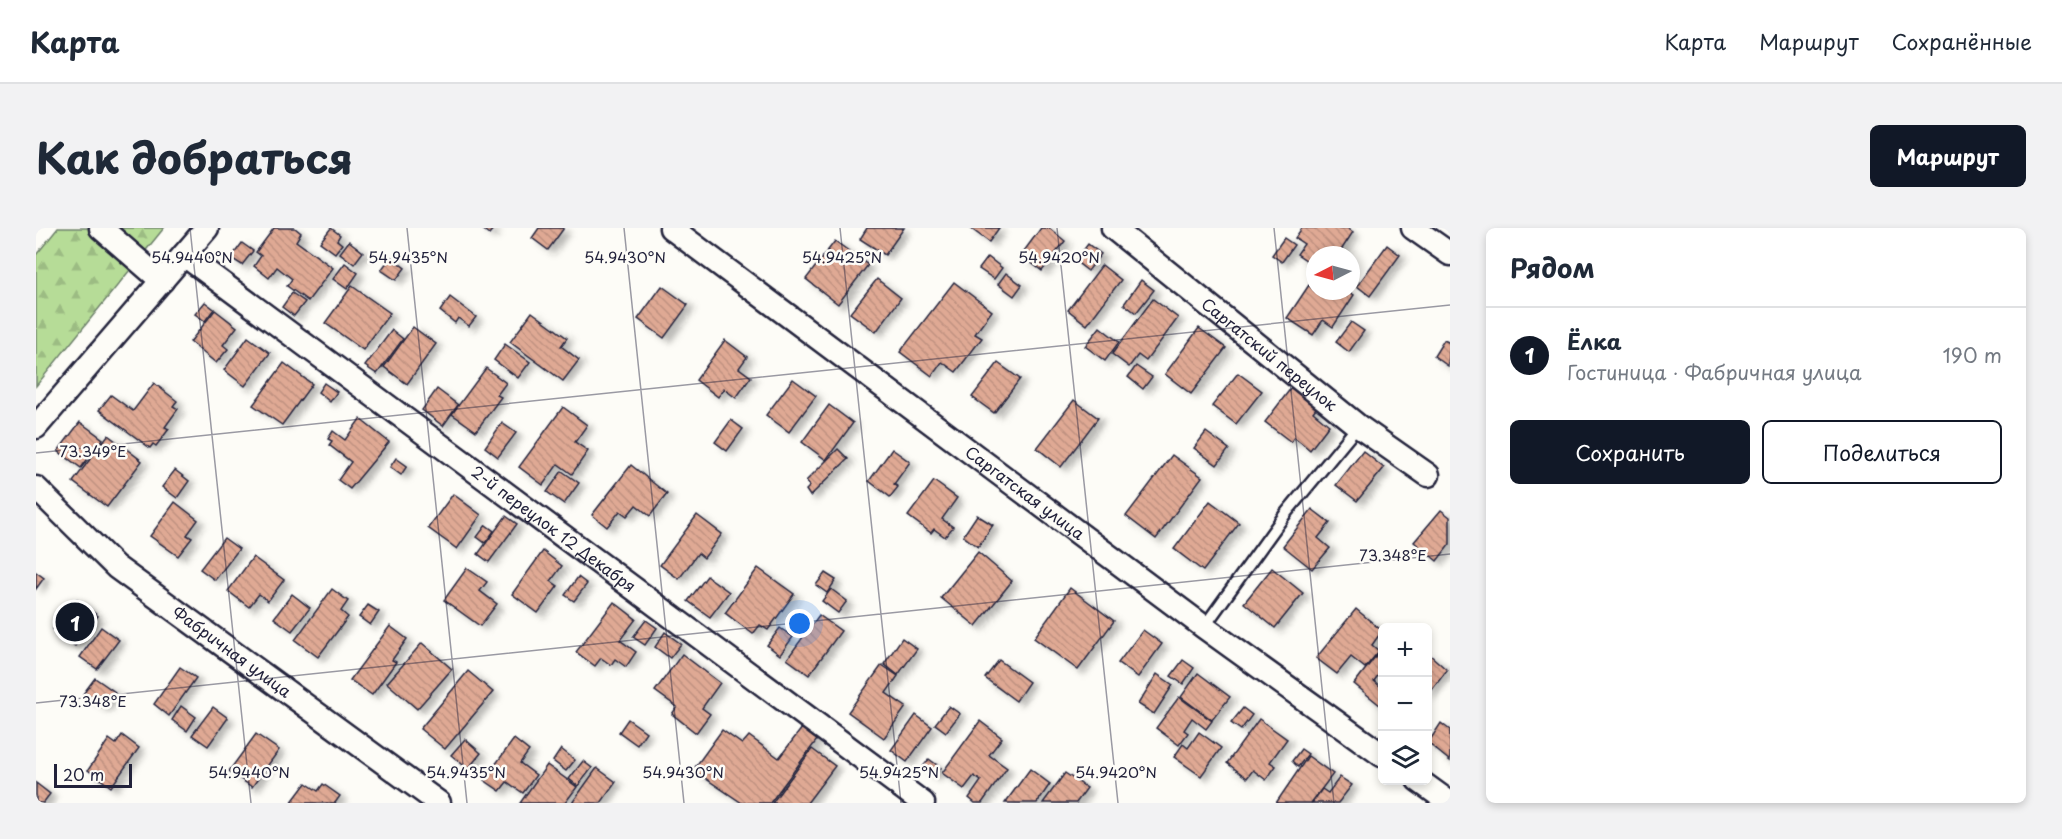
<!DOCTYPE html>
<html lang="ru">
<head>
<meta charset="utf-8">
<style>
	body { margin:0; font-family:"Playpen Sans",sans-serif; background:#f2f2f3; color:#1f2937 }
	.controls { position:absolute; right:18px; bottom:18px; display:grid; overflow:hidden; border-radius:9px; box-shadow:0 3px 9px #0003 }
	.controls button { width:54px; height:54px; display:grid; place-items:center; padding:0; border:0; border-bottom:2px solid #e0e1e3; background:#fff; color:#1f2937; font:30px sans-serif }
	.compass { position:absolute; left:1270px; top:18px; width:54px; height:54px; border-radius:50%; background:#fff; box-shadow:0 3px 9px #0003; rotate:264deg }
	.scale { position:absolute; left:18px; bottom:15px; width:78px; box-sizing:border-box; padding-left:6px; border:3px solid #22223b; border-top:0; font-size:16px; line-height:21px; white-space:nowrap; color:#22223b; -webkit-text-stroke:4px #fdfcf7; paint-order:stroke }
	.you { position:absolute; left:764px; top:396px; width:21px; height:21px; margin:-15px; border:4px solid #fff; border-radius:50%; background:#1a73e8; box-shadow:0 0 0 9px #1a73e833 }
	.badge { display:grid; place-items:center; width:39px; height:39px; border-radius:50%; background:#111827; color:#fff; font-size:20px; font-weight:700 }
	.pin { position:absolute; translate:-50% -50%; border:3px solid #fff; box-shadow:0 2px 6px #0006 }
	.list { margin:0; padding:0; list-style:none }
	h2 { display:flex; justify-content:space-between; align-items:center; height:78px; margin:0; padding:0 24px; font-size:26px }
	h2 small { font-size:20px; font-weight:400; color:#747a83 }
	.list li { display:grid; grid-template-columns:39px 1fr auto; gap:18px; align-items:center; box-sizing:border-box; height:96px; padding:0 24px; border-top:2px solid #e0e1e3 }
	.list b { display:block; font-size:22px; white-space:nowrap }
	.list p { margin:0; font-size:20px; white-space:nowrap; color:#747a83 }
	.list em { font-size:20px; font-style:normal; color:#747a83 }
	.actions { display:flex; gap:12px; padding:18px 24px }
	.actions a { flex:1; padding:14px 0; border:2px solid #111827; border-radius:9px; text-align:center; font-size:21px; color:#111827 }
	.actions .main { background:#111827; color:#fff }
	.icon { flex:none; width:33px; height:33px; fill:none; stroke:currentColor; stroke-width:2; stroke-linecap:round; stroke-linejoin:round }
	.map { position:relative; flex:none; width:1414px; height:575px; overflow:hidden; border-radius:9px }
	header { display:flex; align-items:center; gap:36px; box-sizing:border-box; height:84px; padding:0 30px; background:#fff; border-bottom:2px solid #e0e1e3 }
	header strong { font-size:28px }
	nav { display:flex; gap:33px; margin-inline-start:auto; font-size:21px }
	.intro { display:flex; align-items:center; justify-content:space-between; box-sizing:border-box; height:144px; padding:0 36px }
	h1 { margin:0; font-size:42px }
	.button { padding:15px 27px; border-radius:9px; background:#111827; color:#fff; font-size:21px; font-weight:700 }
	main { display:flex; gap:36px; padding:0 36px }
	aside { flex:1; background:#fff; border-radius:9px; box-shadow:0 3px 9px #0003 }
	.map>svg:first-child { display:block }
	.forest { fill:url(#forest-firs); stroke:#6c7f69; stroke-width:1.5 }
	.building { fill:url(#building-back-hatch); stroke:#22223b; stroke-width:1.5; filter:url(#shadow) }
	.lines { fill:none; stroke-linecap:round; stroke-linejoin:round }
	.lane-casing { stroke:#22223b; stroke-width:15 }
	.street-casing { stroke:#22223b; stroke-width:27 }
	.lane { stroke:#fdfcf7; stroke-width:10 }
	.street { stroke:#fdfcf7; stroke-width:22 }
	.ticks { fill:none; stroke:#22223b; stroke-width:1.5; stroke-opacity:0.45 }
	.labels { text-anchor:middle; stroke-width:5; stroke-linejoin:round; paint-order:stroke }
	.street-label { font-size:16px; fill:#22223b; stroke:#fdfcf7 }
	.ticks-label { font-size:15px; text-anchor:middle; fill:#22223b; stroke:#fdfcf7; stroke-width:5; stroke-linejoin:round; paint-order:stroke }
</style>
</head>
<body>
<header>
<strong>Карта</strong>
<nav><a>Карта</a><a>Маршрут</a><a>Сохранённые</a></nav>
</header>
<div class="intro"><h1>Как добраться</h1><a class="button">Маршрут</a></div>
<main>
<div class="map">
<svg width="1414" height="575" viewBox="0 0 1414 575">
	<defs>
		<pattern id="forest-firs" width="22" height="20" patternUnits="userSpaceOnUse" patternTransform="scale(1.5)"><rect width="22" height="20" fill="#b6dc97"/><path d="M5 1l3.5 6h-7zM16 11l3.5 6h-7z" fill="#9cbc83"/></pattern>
		<pattern id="building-back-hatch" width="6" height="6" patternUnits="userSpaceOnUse" patternTransform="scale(1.5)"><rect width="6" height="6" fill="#dfa994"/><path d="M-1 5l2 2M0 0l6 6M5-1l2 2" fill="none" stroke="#bf9180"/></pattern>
		<filter id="shadow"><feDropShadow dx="6" dy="4" stdDeviation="3" flood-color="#0004"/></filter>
	</defs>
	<rect width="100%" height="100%" fill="#fdfcf7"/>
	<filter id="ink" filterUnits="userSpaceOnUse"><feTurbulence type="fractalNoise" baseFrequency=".0167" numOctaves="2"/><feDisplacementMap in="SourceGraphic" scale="12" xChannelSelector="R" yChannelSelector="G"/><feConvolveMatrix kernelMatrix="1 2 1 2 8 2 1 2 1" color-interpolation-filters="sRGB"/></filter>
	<g filter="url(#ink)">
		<polygon class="forest" points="22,0 128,0 0,158 0,27"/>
		<g class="building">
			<polygon points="238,0 259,0 265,5 260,13 297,40 272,73 251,58 256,51 241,39 233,50 218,38 225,28 220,24"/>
			<polygon points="295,0 304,7 301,12 306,16 299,25 284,14"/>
			<polygon points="445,0 458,0 453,6"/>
			<polygon points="503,0 528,0 512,22 496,10"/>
			<polygon points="831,0 868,0 849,27 824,11"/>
			<polygon points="934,0 963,0 953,14"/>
			<polygon points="1005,0 1013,0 1029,13 1006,43 985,27"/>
			<polygon points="1266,0 1311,0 1317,4 1302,27 1279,27 1279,38 1261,26 1268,16 1259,10"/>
			<polygon points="1248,10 1258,17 1246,34 1236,27"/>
			<polygon points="313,13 327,24 318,36 304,25"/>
			<polygon points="799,13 832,37 802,76 770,51"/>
			<polygon points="206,15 217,23 206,37 195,30"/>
			<polygon points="1052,16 1065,26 1052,43 1039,33"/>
			<polygon points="1351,17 1364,27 1334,68 1321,58"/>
			<polygon points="355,29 369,40 360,52 345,42"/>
			<polygon points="952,29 966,40 958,51 943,41"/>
			<polygon points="309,35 322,45 311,61 297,51"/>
			<polygon points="1066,37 1085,52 1051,97 1032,82"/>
			<polygon points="970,45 986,57 978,68 962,56"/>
			<polygon points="841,51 865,70 840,104 814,85"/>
			<polygon points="1105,52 1118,62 1100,85 1088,76"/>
			<polygon points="918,54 956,83 939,106 946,110 920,144 906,134 896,148 864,124"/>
			<polygon points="1273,57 1279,63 1312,63 1318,67 1297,99 1287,92 1277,107 1251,90"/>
			<polygon points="316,58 354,85 327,122 289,95"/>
			<polygon points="626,58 652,77 628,110 602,91"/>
			<polygon points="256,65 269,74 258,88 246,79"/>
			<polygon points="414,69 440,89 433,98 422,90 419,95 404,83"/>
			<polygon points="1117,71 1142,90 1110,133 1102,127 1093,139 1076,126"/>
			<polygon points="169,74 178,81 169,93 159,86"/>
			<polygon points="179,82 201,99 187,117 192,121 180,135 154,114"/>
			<polygon points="496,84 531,110 525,118 543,132 527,153 474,114"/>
			<polygon points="1315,94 1328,103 1313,124 1300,114"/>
			<polygon points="377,99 400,116 371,156 348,139"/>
			<polygon points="1064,99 1083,114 1069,133 1049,118"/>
			<polygon points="1163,100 1190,120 1155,166 1129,146"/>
			<polygon points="356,102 367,111 341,146 329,138"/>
			<polygon points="212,109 234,125 209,158 188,142"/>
			<polygon points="689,112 711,129 703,140 715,149 700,170 688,161 682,169 660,152"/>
			<polygon points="1408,112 1414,115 1412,138 1398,128"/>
			<polygon points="469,116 494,134 482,150 458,132"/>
			<polygon points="248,135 276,156 246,197 217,177"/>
			<polygon points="962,135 984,151 958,185 936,169"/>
			<polygon points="1100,138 1116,149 1107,161 1092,149"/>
			<polygon points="450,140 470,155 461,167 465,169 440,203 416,186"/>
			<polygon points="1202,145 1226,163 1200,196 1176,178"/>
			<polygon points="757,151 780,168 753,204 730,187"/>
			<polygon points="118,155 141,173 137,178 142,181 129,199 133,201 120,218 117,216 114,220 63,182 75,167 97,183"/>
			<polygon points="288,155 301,164 294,174 282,164"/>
			<polygon points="1255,160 1281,179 1277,184 1293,197 1274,222 1258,209 1255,214 1229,194"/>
			<polygon points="401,161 422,177 407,198 386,182"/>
			<polygon points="1038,172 1062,190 1025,239 1001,220"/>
			<polygon points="793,177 817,195 790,232 766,214"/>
			<polygon points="527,179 551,197 539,214 552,223 536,246 522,236 507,257 483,239"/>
			<polygon points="324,191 353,214 314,261 302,252 315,234 293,217 296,213 292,211 297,203 309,212"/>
			<polygon points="695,192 707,201 691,223 679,214"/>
			<polygon points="44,194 67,211 45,240 22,223"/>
			<polygon points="466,195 480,205 462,229 449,219"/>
			<polygon points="1170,204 1193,221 1181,237 1158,220"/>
			<polygon points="72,207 106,233 71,279 37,254"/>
			<polygon points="802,221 812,231 774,268 770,262 774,258 770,253"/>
			<polygon points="856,221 874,234 858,256 862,259 854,269 833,253"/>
			<polygon points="1327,223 1348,240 1321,273 1300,257"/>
			<polygon points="1136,227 1166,249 1120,311 1090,288"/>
			<polygon points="360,230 371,238 365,247 354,239"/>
			<polygon points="595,237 631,266 614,288 600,277 591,288 584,283 571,299 556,287"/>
			<polygon points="139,242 153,253 141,270 126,259"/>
			<polygon points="526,243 543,255 528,276 511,264"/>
			<polygon points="898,253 921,270 906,291 917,299 909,309 898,301 895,305 872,288"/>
			<polygon points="417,266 445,287 421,321 392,300"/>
			<polygon points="1174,273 1203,295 1167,343 1138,321"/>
			<polygon points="139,274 162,292 151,307 156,310 142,328 114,308"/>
			<polygon points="1276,281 1294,295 1282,310 1294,320 1276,341 1247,318"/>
			<polygon points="1405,282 1414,289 1414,316 1401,333 1378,314"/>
			<polygon points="661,287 686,306 668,330 662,325 643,351 624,337"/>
			<polygon points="941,287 957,297 942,319 927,308"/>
			<polygon points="470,288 481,296 453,334 442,326"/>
			<polygon points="450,297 458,303 449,315 441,309"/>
			<polygon points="188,310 203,321 179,352 164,341"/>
			<polygon points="507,323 526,338 515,353 522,358 502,385 476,366"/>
			<polygon points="942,324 976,353 940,398 905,370"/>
			<polygon points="217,329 248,352 232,373 223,366 213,379 192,363"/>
			<polygon points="431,340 451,354 444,363 461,376 444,398 408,372"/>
			<polygon points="722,340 758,366 732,402 724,397 717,406 689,385"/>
			<polygon points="1236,340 1267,365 1239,400 1208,375"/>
			<polygon points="0,344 8,350 0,361"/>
			<polygon points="789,345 800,352 791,365 780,357"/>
			<polygon points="671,348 693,364 674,389 652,373"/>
			<polygon points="542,349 551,356 538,373 529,367"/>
			<polygon points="1034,360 1078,393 1042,442 998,410"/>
			<polygon points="296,361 312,373 305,383 312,389 282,429 259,412"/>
			<polygon points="795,361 811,373 802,385 786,373"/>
			<polygon points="256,366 274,380 256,403 238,390"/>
			<polygon points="40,371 62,388 39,418 17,401"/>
			<polygon points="578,374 600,391 584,412 600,424 590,439 579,431 575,437 565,430 559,438 540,424"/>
			<polygon points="332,377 343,384 334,397 323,389"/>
			<polygon points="1320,381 1346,403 1336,417 1343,423 1329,440 1315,429 1301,446 1280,430"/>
			<polygon points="783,387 805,403 773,447 751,431"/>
			<polygon points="610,392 621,400 609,417 597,409"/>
			<polygon points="354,398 371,411 356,432 360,434 336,467 314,452"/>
			<polygon points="65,399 83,412 61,441 44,429"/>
			<polygon points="744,400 757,409 744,427 731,417"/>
			<polygon points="1107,402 1126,416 1102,449 1082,435"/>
			<polygon points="629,404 645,416 634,430 619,419"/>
			<polygon points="866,410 881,421 862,447 848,436"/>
			<polygon points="386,415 416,441 381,481 351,455"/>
			<polygon points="1346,420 1346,442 1338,453 1346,460 1345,478 1318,456"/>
			<polygon points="1392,425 1411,442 1392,467"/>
			<polygon points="646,426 684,455 666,480 674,486 660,505 636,486 641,479 619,463"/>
			<polygon points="963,432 993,454 980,473 949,450"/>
			<polygon points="1147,432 1158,440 1147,456 1135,448"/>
			<polygon points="846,437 862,448 850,465 870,479 848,510 812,484"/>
			<polygon points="144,439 160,450 133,488 118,476"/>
			<polygon points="432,443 457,464 409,521 384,501"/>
			<polygon points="1162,445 1194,469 1176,492 1145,469"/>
			<polygon points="1121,446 1137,457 1118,486 1102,476"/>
			<polygon points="59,450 79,464 68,480 47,466"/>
			<polygon points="1143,469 1176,493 1170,501 1156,490 1148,502 1152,505 1143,517 1120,500"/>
			<polygon points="145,478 160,489 151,503 136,492"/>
			<polygon points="913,478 924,486 910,504 899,496"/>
			<polygon points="177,479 192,490 172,518 156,507"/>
			<polygon points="1207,480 1216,487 1205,502 1195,495"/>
			<polygon points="880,487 896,499 871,534 855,522"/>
			<polygon points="592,491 610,504 601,517 583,504"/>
			<polygon points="1223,491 1251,511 1234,534 1240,538 1230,552 1217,542 1211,550 1191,535"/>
			<polygon points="944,493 966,510 953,527 971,540 946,575 939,575 933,570 945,553 938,548 928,561 906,545"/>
			<polygon points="1405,495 1414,502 1414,533 1392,515"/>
			<polygon points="766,500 781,512 734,575 706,575 657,542 686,502 706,516 713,508 743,530"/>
			<polygon points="1163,504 1185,520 1165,548 1138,529 1147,516 1152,520"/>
			<polygon points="220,506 243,522 216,559 193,543"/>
			<polygon points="86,507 103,520 75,559 52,542 73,511 80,516"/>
			<polygon points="429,511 445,525 432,541 415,527"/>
			<polygon points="478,511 493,523 484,535 500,547 487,565 471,554 464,563 448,552"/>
			<polygon points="525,521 539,532 530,543 517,533"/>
			<polygon points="776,521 799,538 771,575 736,575"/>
			<polygon points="1265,521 1272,526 1262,539 1256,533"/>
			<polygon points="1272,528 1297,546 1275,575 1240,575"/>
			<polygon points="893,531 905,540 898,549 886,540"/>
			<polygon points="547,533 556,540 542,558 533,551"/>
			<polygon points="511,537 541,559 529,575 484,575"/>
			<polygon points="561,540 580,554 565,575 536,575"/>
			<polygon points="994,541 1014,556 1001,575 969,575"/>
			<polygon points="1029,545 1051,560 1040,575 1007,575"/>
			<polygon points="1304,549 1316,557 1302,575 1276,575 1286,561 1292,565"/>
			<polygon points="0,555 14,566 7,575 0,575"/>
			<polygon points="270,555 282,563 287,556 304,568 299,575 255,575"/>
		</g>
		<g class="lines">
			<defs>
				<polyline id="lane" points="1168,399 1250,285 1322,198"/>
				<g id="street">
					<polyline points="65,0 126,53"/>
					<path id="s1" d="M635 0 1168 399 1346 527"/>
					<path id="s2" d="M1077 0 1322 198 1392 247"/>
					<polyline points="1377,0 1414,26"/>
					<path id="s3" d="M148 27 887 575"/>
					<polyline points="0,199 171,0"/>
					<path id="s4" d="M0 260 80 339 403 575"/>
					<polyline points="1382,552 1414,575"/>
				</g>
			</defs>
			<use href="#lane" class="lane-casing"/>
			<use href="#street" class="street-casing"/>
			<use href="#lane" class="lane"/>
			<use href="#street" class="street"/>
		</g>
	</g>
	<path class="ticks" d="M154 0 215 575M371 0 431 575M588 0 648 575M804 0 865 575M1021 0 1082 575M1238 0 1298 575M0 225 1414 77M0 475 1414 326"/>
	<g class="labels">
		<g class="street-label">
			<text dy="6" stroke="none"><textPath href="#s2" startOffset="201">Саргатский переулок</textPath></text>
			<text dy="6" stroke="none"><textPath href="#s1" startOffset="442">Саргатская улица</textPath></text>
			<text dy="6" stroke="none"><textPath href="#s3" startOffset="460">2-й переулок 12 Декабря</textPath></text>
			<text dy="6" stroke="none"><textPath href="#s4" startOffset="256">Фабричная улица</textPath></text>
		</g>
	</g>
	<g class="ticks-label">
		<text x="156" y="35">54.9440°N</text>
		<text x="372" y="35">54.9435°N</text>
		<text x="589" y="35">54.9430°N</text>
		<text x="806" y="35">54.9425°N</text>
		<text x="1023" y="35">54.9420°N</text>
		<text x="57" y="229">73.349°E</text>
		<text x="1357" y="333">73.348°E</text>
		<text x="57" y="479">73.348°E</text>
		<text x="213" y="550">54.9440°N</text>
		<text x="430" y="550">54.9435°N</text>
		<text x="647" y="550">54.9430°N</text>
		<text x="863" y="550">54.9425°N</text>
		<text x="1080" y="550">54.9420°N</text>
	</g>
</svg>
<div class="controls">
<button>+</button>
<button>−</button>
<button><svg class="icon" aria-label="layers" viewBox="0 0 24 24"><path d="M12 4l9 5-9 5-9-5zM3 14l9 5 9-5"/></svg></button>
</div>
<svg class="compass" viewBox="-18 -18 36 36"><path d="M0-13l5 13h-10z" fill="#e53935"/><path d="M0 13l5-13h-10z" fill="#747a83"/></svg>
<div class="scale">20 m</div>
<div class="you"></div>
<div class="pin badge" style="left:39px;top:394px">1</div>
</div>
<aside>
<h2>Рядом<small></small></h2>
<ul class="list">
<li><span class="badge">1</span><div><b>Ёлка</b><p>Гостиница · Фабричная улица</p></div><em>190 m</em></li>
</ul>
<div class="actions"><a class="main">Сохранить</a><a>Поделиться</a></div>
</aside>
</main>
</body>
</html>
